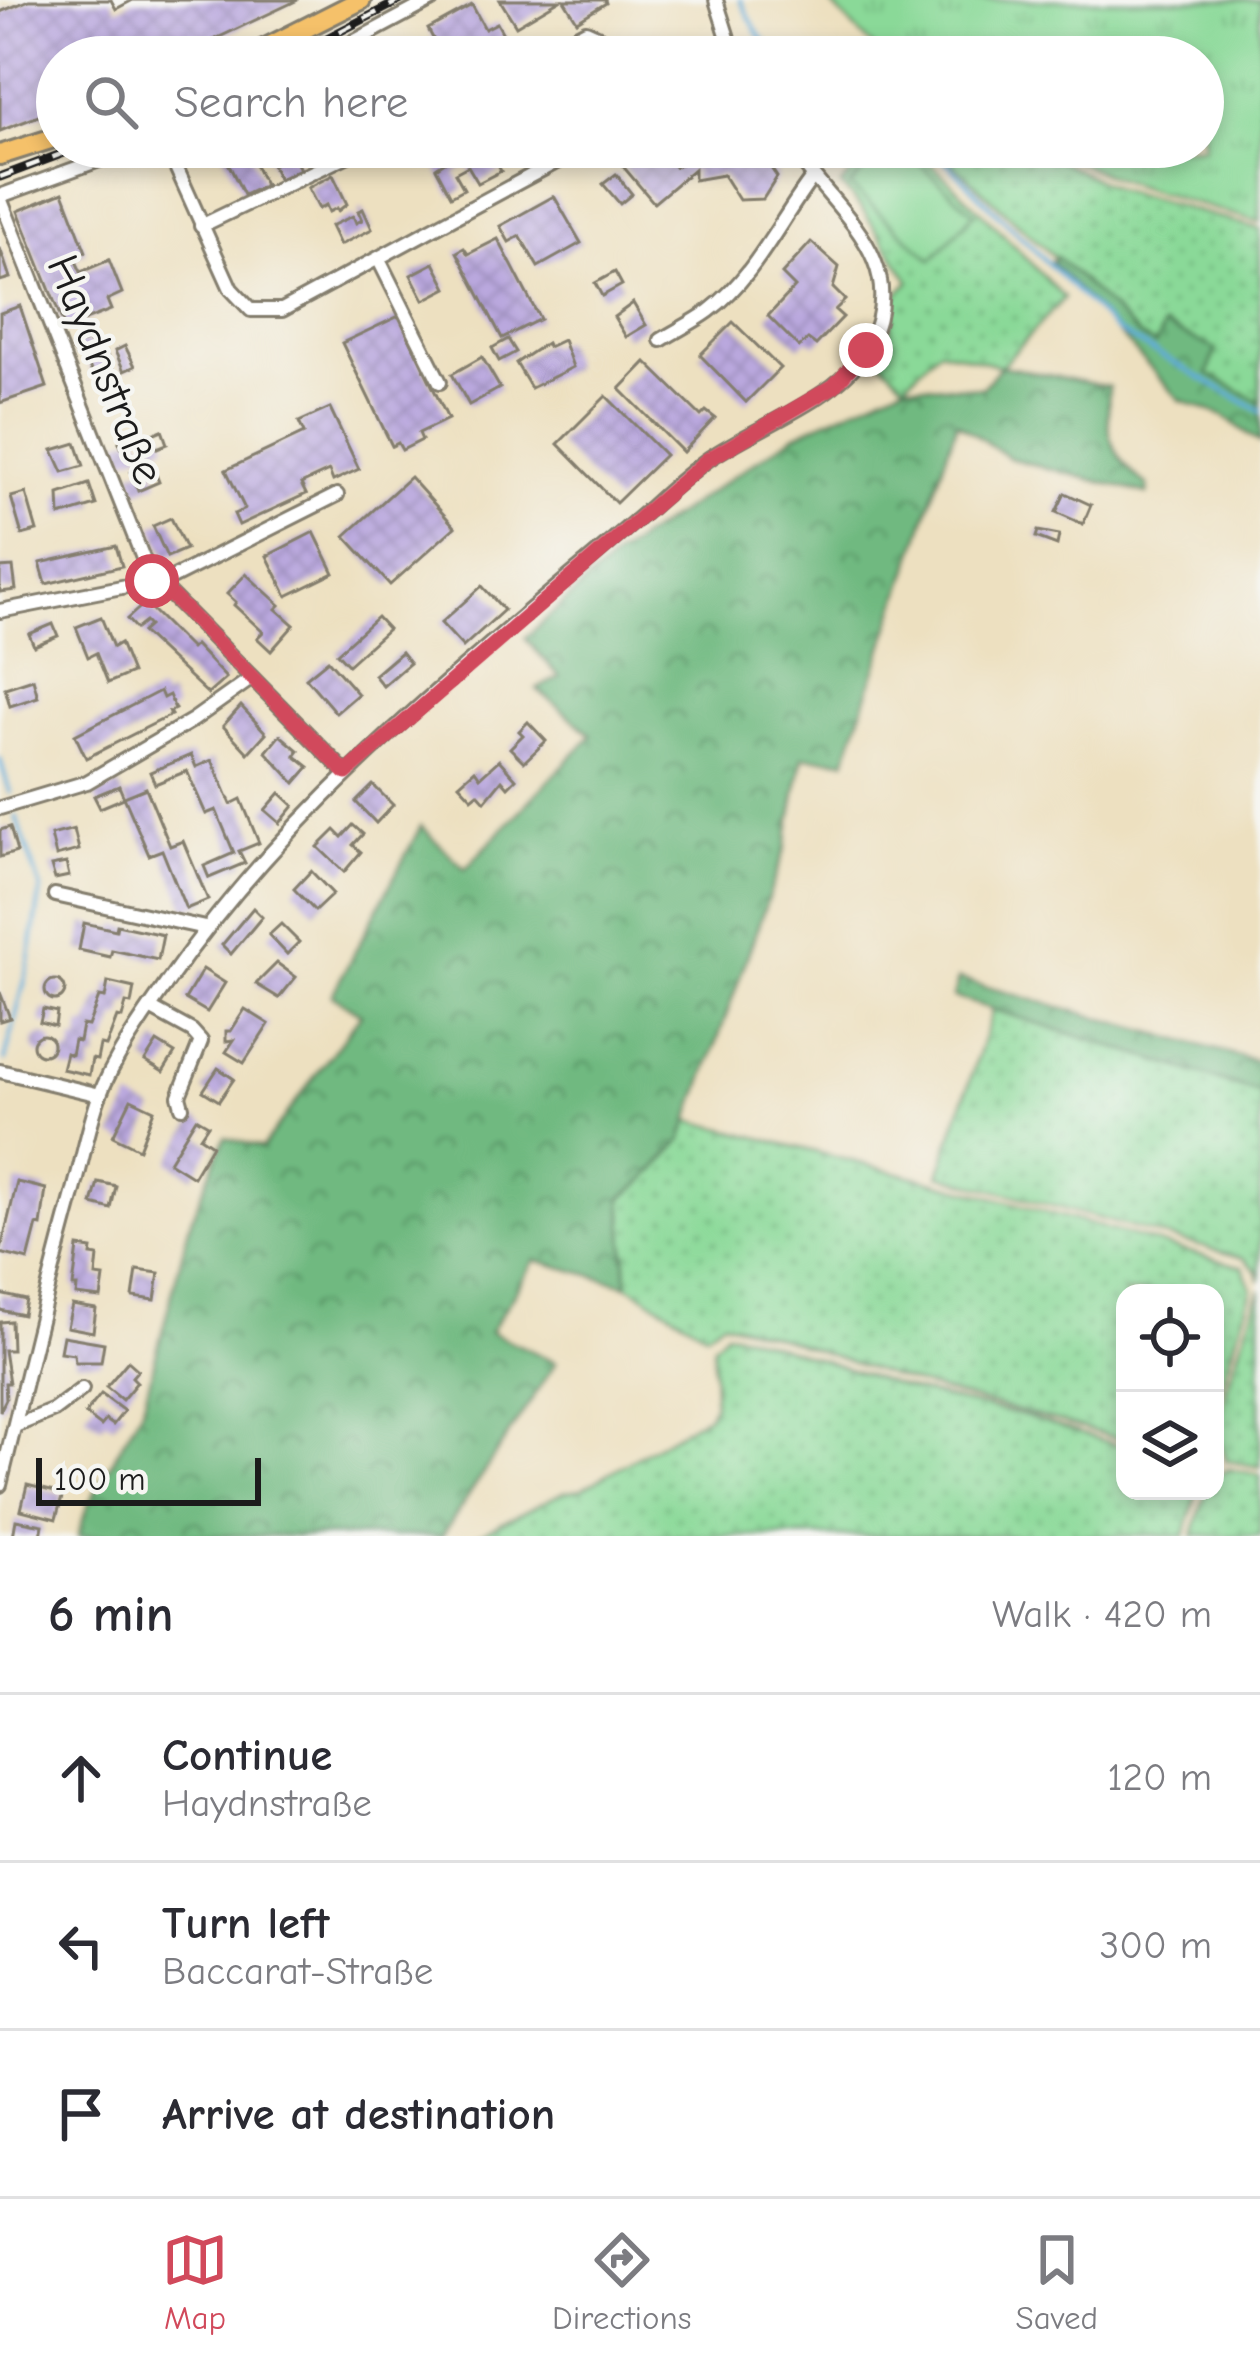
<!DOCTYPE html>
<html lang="en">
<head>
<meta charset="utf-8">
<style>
	body { margin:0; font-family:"Comic Neue",sans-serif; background:#f2f2f3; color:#2b2b33 }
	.controls { position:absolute; right:36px; bottom:36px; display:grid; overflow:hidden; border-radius:24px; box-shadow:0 6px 18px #0003 }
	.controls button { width:108px; height:108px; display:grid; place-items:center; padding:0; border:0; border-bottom:3px solid #e1e1e2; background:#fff; color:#2b2b33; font:60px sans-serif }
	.scale { position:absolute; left:36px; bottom:30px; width:225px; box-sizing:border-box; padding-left:12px; border:6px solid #1c1c1c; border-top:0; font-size:33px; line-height:42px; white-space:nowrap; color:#1c1c1c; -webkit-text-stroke:9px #f6f6f2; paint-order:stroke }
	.stop { position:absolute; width:36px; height:36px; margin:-27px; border:9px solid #d1495b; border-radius:50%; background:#fff }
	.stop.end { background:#d1495b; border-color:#fff; box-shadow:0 3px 12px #0008 }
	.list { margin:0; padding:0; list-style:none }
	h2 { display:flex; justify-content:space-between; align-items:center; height:156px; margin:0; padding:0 48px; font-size:51px }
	h2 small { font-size:39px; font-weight:400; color:#7c7c81 }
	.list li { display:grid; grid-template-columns:78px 1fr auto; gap:36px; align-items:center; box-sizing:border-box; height:168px; padding:0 48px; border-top:3px solid #e1e1e2 }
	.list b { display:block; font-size:45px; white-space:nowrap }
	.list p { margin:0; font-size:39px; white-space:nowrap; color:#7c7c81 }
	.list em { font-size:39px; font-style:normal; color:#7c7c81 }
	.icon { flex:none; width:66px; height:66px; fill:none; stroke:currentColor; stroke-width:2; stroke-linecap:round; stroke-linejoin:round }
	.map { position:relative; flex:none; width:1260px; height:1536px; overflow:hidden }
	.search { position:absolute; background:#fff; box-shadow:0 6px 18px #0003; left:36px; right:36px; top:36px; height:132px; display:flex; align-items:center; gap:30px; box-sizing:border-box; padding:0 42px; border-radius:66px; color:#7c7c81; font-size:45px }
	.sheet { height:660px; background:#fff }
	nav { display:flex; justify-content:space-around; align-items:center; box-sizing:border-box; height:168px; border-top:3px solid #e1e1e2; background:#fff; font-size:33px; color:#7c7c81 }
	nav a { display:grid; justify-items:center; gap:6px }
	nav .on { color:#d1495b }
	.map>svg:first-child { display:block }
	.grass { fill:url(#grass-dots); stroke:#537a5a; stroke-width:3 }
	.forest { fill:url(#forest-crowns); stroke:#466a4e; stroke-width:3 }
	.park { fill:url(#park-tufts); stroke:#537a5a; stroke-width:3 }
	.pitch { fill:#8ad998; stroke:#537a5a; stroke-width:3 }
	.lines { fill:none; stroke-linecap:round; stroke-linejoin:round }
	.stream { stroke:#60acd8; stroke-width:4.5 }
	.building { fill:url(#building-cross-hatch) }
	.minor-casing { stroke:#847e6e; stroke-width:18 }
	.primary-casing { stroke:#847e6e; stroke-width:24 }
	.minor { stroke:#fff; stroke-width:12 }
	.primary { stroke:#f5c16b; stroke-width:18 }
	.rail-casing { stroke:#1c1c1c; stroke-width:9 }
	.rail { stroke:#f6f6f2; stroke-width:4.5; stroke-dasharray:14; stroke-linecap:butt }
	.route { stroke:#d1495b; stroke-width:15 }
	.labels { text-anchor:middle; stroke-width:9; stroke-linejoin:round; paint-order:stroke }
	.street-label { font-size:45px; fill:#1c1c1c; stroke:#f6f6f2 }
</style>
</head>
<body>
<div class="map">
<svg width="1260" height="1536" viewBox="0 0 1260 1536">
	<defs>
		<pattern id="grass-dots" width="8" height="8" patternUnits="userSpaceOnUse" patternTransform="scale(3)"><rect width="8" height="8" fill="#8ad998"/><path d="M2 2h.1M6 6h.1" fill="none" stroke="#76ba82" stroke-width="1.8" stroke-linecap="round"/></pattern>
		<pattern id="forest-crowns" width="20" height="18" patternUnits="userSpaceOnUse" patternTransform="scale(3)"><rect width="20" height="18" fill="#6fb980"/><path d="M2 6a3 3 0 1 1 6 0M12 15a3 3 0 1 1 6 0" fill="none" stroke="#5a9668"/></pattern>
		<pattern id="park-tufts" width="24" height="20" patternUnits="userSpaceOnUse" patternTransform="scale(3)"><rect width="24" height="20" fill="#8ad998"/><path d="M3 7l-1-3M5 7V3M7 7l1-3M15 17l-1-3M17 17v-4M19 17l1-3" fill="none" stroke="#76ba82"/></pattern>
		<pattern id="building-cross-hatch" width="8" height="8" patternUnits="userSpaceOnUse" patternTransform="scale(3)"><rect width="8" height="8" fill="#baa8de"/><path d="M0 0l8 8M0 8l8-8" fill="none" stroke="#9f90be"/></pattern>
	</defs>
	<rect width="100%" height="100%" fill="#f6f6f2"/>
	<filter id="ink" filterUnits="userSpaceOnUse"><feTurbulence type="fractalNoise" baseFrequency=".00833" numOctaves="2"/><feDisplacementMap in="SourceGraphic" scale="24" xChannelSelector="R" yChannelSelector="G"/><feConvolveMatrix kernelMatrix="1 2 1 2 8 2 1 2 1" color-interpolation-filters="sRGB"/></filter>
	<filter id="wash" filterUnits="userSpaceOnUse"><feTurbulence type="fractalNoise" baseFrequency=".004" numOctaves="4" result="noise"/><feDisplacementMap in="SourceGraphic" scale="48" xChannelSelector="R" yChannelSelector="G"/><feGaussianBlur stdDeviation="2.7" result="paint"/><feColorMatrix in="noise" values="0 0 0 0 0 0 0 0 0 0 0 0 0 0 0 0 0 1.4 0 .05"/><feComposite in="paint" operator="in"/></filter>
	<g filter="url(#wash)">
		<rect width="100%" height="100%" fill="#ede0c0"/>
		<g class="grass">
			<polygon points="877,147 885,147 850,186 974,213 901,147 913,147 982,212 1064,298 1001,366 939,349 905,384 879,358 890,333 895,297 910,281 862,209 841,185"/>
			<polygon points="935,147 1031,147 1116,189 1260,229 1260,402 1207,374 1215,350 1165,326 1155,345 1141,337"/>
			<polygon points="993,1009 1260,1093 1260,1281 1257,1271 1244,1258 939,1175"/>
			<path d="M689 1120 982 1194 1243 1267 1252 1289 1215 1405V1293H1125V1441C1048 1416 968 1401 891 1376 834 1358 780 1334 722 1321L706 1333 627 1285 622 1198C650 1178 677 1153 689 1120Z"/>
			<polygon points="1260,1289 1260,1467 1227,1461 1218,1435 1219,1424 1227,1386"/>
			<polygon points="726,1332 746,1335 911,1390 1028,1417 1125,1447 1125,1491 1197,1491 1185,1536 476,1536 564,1492 582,1489 708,1415 714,1404 713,1345"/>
			<polygon points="1229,1469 1260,1475 1260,1536 1193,1536 1206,1491 1215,1491 1215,1478"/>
		</g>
		<g class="forest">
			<polygon points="1056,256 1141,337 1155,345 1164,326 1216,349 1208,374 1260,402 1260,443 1224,416 1180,400 1051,261"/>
			<path d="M1001 366 1109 387C1106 434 1109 456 1148 486L1147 494 1009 458 957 422 846 760 803 757 786 847 682 1140 643 1182 622 1198 627 1285 535 1260 490 1332 556 1362 442 1536H78L87 1507 143 1406 191 1219 225 1137 262 1148 361 1014 332 995 421 826 465 869 592 735 537 689 560 677 525 638 617 555 796 434 905 384 982 388Z"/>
			<polygon points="958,979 1260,1062 1260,1093 953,997"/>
		</g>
		<path class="park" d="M827 0H1260V222C1189 202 1113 184 1049 147H1203V57H883Z"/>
		<polygon class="pitch" points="885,147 901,147 974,213 932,260 850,186"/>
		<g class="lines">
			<g class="stream">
				<polyline points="740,0 759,35 782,57"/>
				<polyline points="931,147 1115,330 1260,411"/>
				<polyline points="0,759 10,792"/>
				<polyline points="5,1060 28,968 41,889 16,816"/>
			</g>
		</g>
		<g id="blocks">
			<g class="building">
				<polygon points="29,0 111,0 116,9 133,0 298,0 177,57 57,57 57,109 0,131 0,12"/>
				<polygon points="500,0 560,0 516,26"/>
				<polygon points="564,0 605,0 606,3 577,21"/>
				<polygon points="472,5 485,29 497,23 514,54 443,57 428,29"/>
				<polygon points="588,46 595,57 570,57"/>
				<polygon points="220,147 246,147 265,185 244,195"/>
				<polygon points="263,147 288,147 300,169 279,179"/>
				<polygon points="474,147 488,147 501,171 478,183 468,166 455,173 464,189 451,196 436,168 461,151"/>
				<polygon points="507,147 547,147 518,164"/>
				<polygon points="627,147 660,147 675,167 687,160 676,147 730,147 736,156 762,155 777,177 763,199 739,200 723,175 694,180 694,169 654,203 615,157"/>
				<polygon points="616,174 632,194 620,204 603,184"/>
				<polygon points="333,175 347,204 338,211 337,208 329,212 326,205 319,209 308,188"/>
				<polygon points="63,192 86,252 74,257 81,272 109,260 122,293 107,300 111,310 65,328 18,211"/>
				<polygon points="554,196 581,243 538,267 520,236 509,242 500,226"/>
				<polygon points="363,209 372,229 340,245 331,226 353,216 356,223 362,220 358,211"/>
				<polygon points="498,239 540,319 502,338 457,252 464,248 468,254"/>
				<polygon points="811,242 839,267 833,288 845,300 835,310 843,317 816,345 808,339 799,347 768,316 795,287 782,274"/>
				<polygon points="0,248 10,278 0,281"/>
				<polygon points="434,263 447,288 424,300 411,275"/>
				<polygon points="615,272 622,285 602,296 595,283"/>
				<polygon points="633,303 646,325 626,337 614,317"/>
				<polygon points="20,306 47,387 0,403 0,313"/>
				<polygon points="399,316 448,419 419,433 422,440 402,450 398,443 392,446 342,343"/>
				<polygon points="733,322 780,368 746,402 700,355"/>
				<polygon points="508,339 516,352 499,361 492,348"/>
				<polygon points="88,340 92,349 76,356 72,346"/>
				<polygon points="563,340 573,367 531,388 516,363 546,343 548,347"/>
				<polygon points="125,346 135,366 124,371 115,351"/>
				<polygon points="106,353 114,373 95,380 87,361"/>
				<polygon points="482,357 500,388 469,405 452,374"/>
				<polygon points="646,362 701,416 706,411 715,418 683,452 620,389"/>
				<polygon points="606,396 665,455 616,503 558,444"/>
				<polygon points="330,408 359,469 333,481 329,471 301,484 306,494 239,525 234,514 245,509 226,470 304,433 299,422"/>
				<polygon points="162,430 167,444 157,448 150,435"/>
				<polygon points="139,434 146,451 126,459 119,442"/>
				<polygon points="76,443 84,466 63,472 53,450"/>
				<polygon points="152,464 159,482 138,491 131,472"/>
				<polygon points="410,477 455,527 390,585 345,536"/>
				<polygon points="89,484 96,505 60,516 59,494"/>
				<polygon points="26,493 37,531 22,535 11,497"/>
				<polygon points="1065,493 1091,505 1083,524 1056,512"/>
				<polygon points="171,518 186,549 167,557 153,526"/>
				<polygon points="1038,531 1059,535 1057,545 1036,537"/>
				<polygon points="314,532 334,573 287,596 267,556"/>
				<polygon points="116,546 122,566 46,584 40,563"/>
				<polygon points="13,567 16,590 0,592 0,568"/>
				<polygon points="246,574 280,605 276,609 294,625 271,651 257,638 263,632 234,605 236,602 227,594"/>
				<polygon points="482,586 504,610 463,647 441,623"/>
				<polygon points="145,603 191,649 195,645 226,678 208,694 142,632 149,626 145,622 136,629 127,619"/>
				<polygon points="101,617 113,647 120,643 132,673 108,683 96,653 88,657 76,627"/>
				<polygon points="377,617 388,629 348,665 337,653"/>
				<polygon points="53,624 58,636 34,646 29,634"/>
				<polygon points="401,652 410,663 383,686 374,675"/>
				<polygon points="328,660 358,694 336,713 306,678"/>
				<polygon points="33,679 38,697 10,706 5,688"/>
				<polygon points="160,691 163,698 169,695 175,709 169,712 171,715 86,758 75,735"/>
				<polygon points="241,706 266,733 248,753 223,726"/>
				<polygon points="528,722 546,741 524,762 510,748 523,735 519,731"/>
				<polygon points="280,735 299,751 295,756 309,767 295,783 266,752"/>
				<polygon points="191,755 196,767 212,760 231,804 241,799 259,843 239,851 245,863 209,878 204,866 234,853 216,810 206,814 187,771 155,784 150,772"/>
				<polygon points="499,760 516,779 508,787 502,780 485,801 478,793 472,798 459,784 475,770 480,777"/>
				<polygon points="373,785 393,805 376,823 356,802"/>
				<polygon points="119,786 124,798 100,808 94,796"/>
				<polygon points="146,788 170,846 183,841 208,900 186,909 162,850 149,855 124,797"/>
				<polygon points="280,793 294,806 280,823 265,810"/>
				<polygon points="353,825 363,834 353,845 361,852 344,872 318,847 335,830 342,837"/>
				<polygon points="10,827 17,852 0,857 0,830"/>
				<polygon points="74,829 79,850 56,856 51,835"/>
				<polygon points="66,863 69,876 55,879 51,866"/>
				<polygon points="311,871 333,894 315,911 294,889"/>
				<polygon points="253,908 262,917 231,954 222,945"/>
				<polygon points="84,923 116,930 117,925 163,935 158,960 112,950 110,957 79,950"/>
				<polygon points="281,924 299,942 287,954 269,935"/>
				<polygon points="277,963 296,977 279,998 256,984"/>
				<polygon points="203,969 225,983 207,1012 185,999"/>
				<circle cx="55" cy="990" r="10"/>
				<polygon points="108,982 134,988 131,1004 126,1003 122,1018 117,1017 106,1046 100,1045 97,1060 92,1059 89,1075 62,1069 66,1053 71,1055 74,1040 79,1041 82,1025 88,1026 99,997 105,998"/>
				<polygon points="0,992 10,1018 0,1021"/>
				<polygon points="43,1009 57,1012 55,1026 40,1022"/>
				<polygon points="245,1009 269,1024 244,1063 226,1052 234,1040 226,1041 226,1031 231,1031"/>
				<circle cx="43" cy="1045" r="10"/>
				<polygon points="157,1042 175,1053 163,1072 145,1061"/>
				<polygon points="218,1068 234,1079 219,1101 203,1091"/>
				<polygon points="131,1099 154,1110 139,1149 113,1136"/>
				<polygon points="196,1118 208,1125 200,1137 212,1145 193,1177 169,1162"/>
				<polygon points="17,1182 46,1189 41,1226 37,1225 28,1260 0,1253"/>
				<polygon points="98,1182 116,1186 111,1209 92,1204"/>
				<polygon points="78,1247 92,1249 91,1255 98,1256 96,1276 104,1277 101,1298 76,1295 77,1287 73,1287"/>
				<polygon points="137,1270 159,1273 155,1300 133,1297"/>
				<polygon points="0,1294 26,1300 23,1315 0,1310"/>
				<polygon points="72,1305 96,1309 93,1332 67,1327"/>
				<polygon points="11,1321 12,1350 4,1350 9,1383 5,1383 6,1399 0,1411 0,1322"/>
				<polygon points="63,1336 104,1343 101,1362 75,1362 74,1354 60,1352"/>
				<polygon points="128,1361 138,1370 132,1377 137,1382 122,1400 106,1387"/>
				<polygon points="101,1394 124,1411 113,1425 106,1420 101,1426 85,1414"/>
				<polygon points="27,1485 63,1494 56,1519 21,1510"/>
				<polygon points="16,1520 43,1525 41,1536 13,1536"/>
			</g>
		</g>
	</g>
	<g filter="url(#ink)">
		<use href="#blocks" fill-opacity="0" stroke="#847e6e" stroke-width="3"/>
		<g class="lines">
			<defs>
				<g id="minor">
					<polyline points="716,0 734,57"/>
					<polyline points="325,57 432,0"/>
					<polyline points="537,57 586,31 597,36 611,57"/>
					<polyline points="167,147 231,289 251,310 282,310 584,147"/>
					<polyline points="0,196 135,147"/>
					<polyline points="0,198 152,581 160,584 346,773"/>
					<polyline points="201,226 365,147"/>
					<polyline points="379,260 440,382"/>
					<path d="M661 340C677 330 694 322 709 311 755 276 778 223 812 178"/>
					<polyline points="160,584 337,495"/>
					<polyline points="0,611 152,581"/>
					<polyline points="0,808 87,782 193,720 252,678"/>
					<polyline points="55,895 205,928"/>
					<polyline points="150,1008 192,1031 201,1041 179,1096 182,1107"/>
					<polyline points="0,1071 100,1095"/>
					<polyline points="15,1426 54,1410 82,1389"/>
					<path d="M0 1485C24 1388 46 1290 73 1194 82 1162 88 1128 99 1097 114 1057 144 1016 169 980 297 796 478 656 647 511 667 493 687 474 710 458 758 425 844 398 870 343 911 256 832 210 792 147"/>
				</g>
				<g id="primary">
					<polyline points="248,57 361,0"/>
					<polyline points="0,155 57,137"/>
				</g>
			</defs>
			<use href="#minor" class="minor-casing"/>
			<use href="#primary" class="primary-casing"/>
			<use href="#minor" class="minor"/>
			<use href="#primary" class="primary"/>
			<defs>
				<g id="rail">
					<polyline points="290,57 401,0"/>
					<polyline points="0,177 80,147"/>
				</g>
			</defs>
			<use href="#rail" class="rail-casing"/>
			<use href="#rail" class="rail"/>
		</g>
	</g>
	<g class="lines" filter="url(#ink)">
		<polyline class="route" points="152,581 160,584 346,773 707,460 834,386 866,350"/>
	</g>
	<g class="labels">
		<g class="street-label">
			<text transform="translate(107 369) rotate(68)" y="16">Haydnstraße</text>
		</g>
	</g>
</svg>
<div class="controls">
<button><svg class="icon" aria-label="locate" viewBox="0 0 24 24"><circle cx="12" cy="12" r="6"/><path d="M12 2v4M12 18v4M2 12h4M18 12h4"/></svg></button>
<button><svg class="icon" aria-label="layers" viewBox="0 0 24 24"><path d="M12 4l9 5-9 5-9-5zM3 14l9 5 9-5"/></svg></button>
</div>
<div class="scale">100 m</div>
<div class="stop" style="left:152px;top:581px"></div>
<div class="stop end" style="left:866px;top:350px"></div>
<div class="search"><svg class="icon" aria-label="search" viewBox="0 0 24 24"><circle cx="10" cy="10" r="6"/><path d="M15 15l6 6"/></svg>Search here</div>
</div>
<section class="sheet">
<h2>6 min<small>Walk · 420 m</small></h2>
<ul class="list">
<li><svg class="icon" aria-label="ahead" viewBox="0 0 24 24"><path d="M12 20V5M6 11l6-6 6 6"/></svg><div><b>Continue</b><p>Haydnstraße</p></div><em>120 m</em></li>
<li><svg class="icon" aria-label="left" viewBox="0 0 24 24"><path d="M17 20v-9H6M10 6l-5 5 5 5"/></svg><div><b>Turn left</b><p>Baccarat-Straße</p></div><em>300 m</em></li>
<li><svg class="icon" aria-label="arrive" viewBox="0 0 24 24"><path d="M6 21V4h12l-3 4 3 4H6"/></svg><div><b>Arrive at destination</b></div></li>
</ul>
</section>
<nav>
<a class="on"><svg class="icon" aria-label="map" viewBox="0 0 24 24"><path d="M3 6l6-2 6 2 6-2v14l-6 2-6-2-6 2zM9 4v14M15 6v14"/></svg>Map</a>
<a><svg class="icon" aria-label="directions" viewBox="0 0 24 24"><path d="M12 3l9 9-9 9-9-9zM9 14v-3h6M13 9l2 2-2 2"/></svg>Directions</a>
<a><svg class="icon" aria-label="saved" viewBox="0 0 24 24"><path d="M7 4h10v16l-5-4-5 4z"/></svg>Saved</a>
</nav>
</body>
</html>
